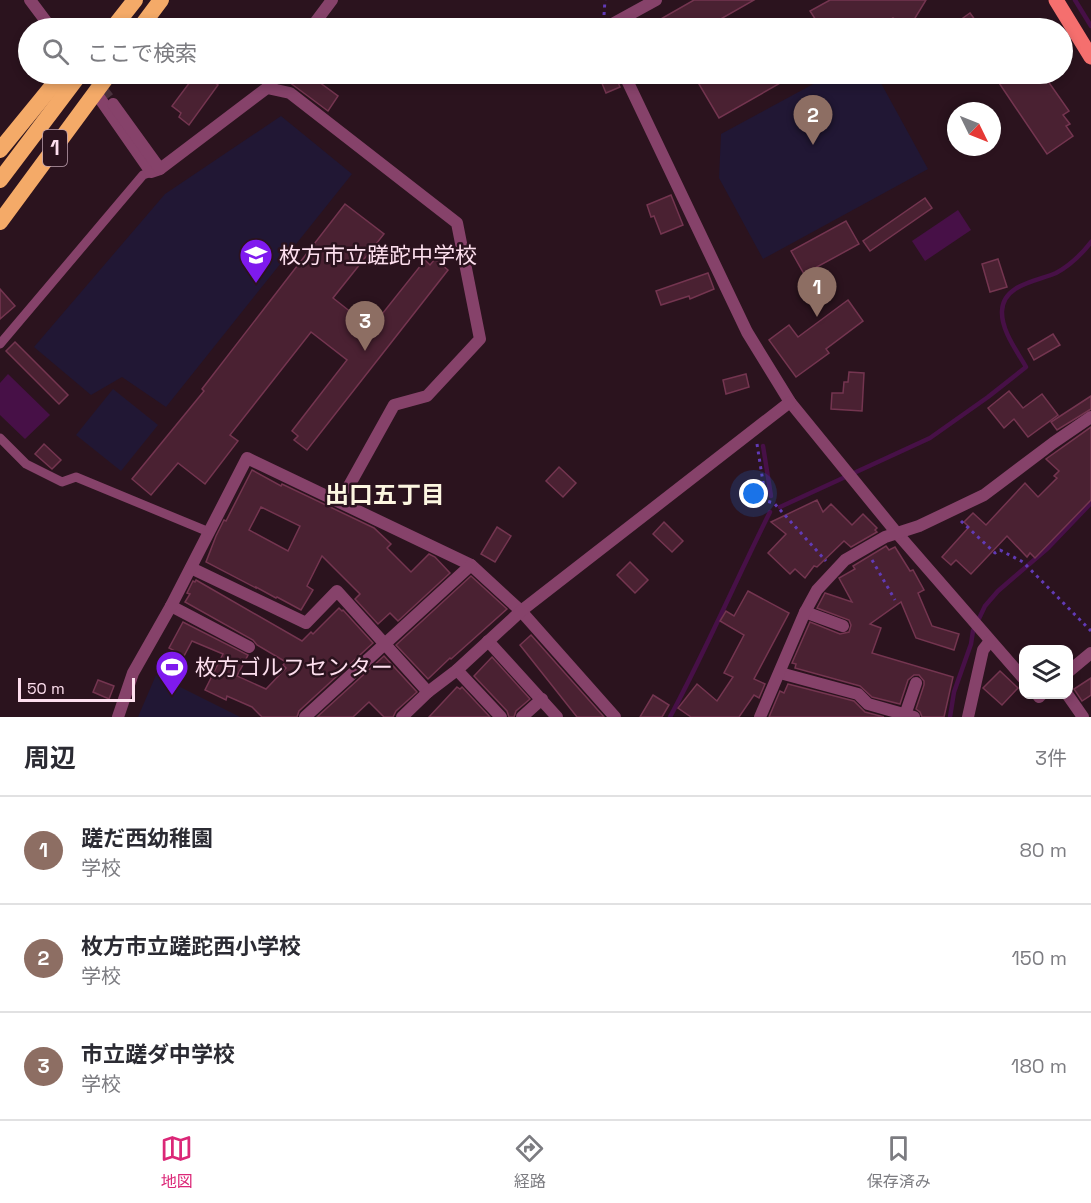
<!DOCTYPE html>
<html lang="ja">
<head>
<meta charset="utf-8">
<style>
	body { margin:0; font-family:"Space Grotesk","Noto Sans JP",sans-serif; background:#f7f7f7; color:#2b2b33 }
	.controls { position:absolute; right:18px; bottom:18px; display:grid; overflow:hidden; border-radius:12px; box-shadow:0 3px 9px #0003 }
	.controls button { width:54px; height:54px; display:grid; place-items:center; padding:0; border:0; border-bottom:2px solid #e1e1e2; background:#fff; color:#2b2b33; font:30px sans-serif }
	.compass { position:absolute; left:947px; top:102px; width:54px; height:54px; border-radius:50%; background:#fff; box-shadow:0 3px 9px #0003; rotate:133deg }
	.scale { position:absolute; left:18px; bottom:15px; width:117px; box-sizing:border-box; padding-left:6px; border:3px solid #fddfee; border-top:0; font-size:16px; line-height:21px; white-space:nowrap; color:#fddfee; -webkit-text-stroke:4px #2b131e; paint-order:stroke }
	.you { position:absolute; left:754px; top:494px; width:21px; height:21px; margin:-15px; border:4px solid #fff; border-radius:50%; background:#1a73e8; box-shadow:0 0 0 9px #1a73e833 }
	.badge { display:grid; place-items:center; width:39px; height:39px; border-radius:50%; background:#db2777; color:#fff; font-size:20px; font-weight:700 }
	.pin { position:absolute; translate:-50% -50px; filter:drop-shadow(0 2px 3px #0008) }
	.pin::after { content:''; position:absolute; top:32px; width:21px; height:18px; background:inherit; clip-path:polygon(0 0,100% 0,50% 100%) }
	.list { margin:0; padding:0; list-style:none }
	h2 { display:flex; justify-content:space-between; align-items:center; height:78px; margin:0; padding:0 24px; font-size:26px }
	h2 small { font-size:20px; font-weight:400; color:#7c7c81 }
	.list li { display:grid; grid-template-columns:39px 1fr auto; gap:18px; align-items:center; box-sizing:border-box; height:108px; padding:0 24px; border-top:2px solid #e1e1e2 }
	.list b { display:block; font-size:22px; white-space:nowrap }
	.list p { margin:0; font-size:20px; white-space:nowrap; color:#7c7c81 }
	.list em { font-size:20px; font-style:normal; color:#7c7c81 }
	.icon { flex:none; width:33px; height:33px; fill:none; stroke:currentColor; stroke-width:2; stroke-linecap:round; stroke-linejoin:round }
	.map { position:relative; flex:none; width:1091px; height:717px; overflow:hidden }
	.search { position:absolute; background:#fff; box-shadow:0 3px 9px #0003; left:18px; right:18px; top:18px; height:66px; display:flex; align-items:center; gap:15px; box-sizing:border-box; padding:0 21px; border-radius:33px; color:#7c7c81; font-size:22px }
	.sheet { height:402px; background:#fff }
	nav { display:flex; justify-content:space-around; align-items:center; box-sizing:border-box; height:84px; border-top:2px solid #e1e1e2; background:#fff; font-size:16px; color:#7c7c81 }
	nav a { display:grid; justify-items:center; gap:3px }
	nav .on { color:#db2777 }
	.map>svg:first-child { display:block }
	.green { fill:#211734 }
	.water { fill:#471047 }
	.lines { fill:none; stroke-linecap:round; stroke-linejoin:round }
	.stream { stroke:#471047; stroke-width:4.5 }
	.building { fill:#4a2132; stroke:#743550; stroke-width:1.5; fill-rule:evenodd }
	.minor-tunnel { stroke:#4a323d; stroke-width:12; stroke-dasharray:12 6; stroke-linecap:butt }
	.path { stroke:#613ab6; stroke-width:3; stroke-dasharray:3 4.5; stroke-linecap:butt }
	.service { stroke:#86426a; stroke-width:9 }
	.minor { stroke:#86426a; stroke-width:12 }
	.primary { stroke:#f56f6e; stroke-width:15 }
	.trunk { stroke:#f4aa68; stroke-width:16 }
	.labels { text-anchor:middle; stroke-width:5; stroke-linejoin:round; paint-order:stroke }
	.shield { fill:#2b131e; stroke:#bea2b0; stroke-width:1.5 }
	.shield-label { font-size:21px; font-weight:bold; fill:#fddfee }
	.poi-label { font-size:22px; fill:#fddfee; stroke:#2b131e; text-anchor:start }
	.neighbourhood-label { font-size:24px; font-weight:bold; fill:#fdf6e1; stroke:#2b131e }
</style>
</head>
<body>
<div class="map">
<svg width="1091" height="717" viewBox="0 0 1091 717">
	<rect width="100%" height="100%" fill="#2b131e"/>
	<g class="green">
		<polygon points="832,74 876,74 928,169 763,259 719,178 721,134"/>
		<polygon points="281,116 352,174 166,407 122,377 91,395 34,347 165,194"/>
		<polygon points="113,389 158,425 121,471 76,435"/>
		<polygon points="156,675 240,717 138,717"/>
	</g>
	<g class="water">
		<polygon points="958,210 971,230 925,261 912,241"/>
		<polygon points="8,374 50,415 25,439 0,415 0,383"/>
	</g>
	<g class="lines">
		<g class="stream">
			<polyline points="1075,0 1091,26"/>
			<polyline points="763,446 771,496"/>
			<path d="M780 507 930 438 988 397 1026 367C1017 351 1001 330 1002 311 1003 284 1038 281 1056 273 1071 265 1081 255 1091 242"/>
			<path d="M670 717C706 650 736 580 770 512"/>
			<polyline points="950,717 954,692 971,644 973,631 985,606 998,591 1048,548 1091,503"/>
		</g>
	</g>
	<g class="building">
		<polygon points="694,0 754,0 705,28 645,28"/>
		<polygon points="830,0 926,0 909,28 893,18 876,28 821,28 810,11"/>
		<polygon points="970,13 981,28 949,28"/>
		<polygon points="196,74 202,74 218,85 189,125 179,117 181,113 172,106"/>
		<polygon points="286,74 308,74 338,96 328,111 285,79"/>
		<polygon points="693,74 796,74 719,118"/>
		<polygon points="993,74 1043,74 1069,111 1063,115 1070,124 1066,126 1073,136 1047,154"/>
		<polygon points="615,75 620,87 606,93 601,81"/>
		<polygon points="671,195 683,225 661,234 654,216 651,217 647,205"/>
		<polygon points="925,198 932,208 870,251 863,241"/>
		<polygon points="345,204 384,234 333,298 371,328 425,260 430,265 435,259 448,270 307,450 294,440 298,436 292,431 347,360 311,332 230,435 238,441 205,484 178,463 151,495 132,479 204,391 202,389"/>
		<polygon points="846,221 859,244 804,274 791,251"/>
		<polygon points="998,259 1007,287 990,292 982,264"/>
		<polygon points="708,273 714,289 690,299 689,296 661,305 656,291"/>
		<polygon points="0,289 15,306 0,319"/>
		<polygon points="848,300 863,321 826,349 829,353 796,377 769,340 789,325 798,337"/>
		<polygon points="1053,334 1060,345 1034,360 1028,349"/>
		<polygon points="15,342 68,395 59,404 6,351"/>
		<polygon points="849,372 864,373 862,411 831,409 832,393 843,393 844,382 848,382"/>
		<polygon points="746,374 749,387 726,394 723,380"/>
		<polygon points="1009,391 1023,408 1042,394 1058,415 1028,437 1014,419 1004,428 988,408"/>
		<polygon points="1091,396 1091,409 1057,430 1051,422"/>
		<polygon points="1091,427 1091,500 1035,558 1030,553 1027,557 1007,536 971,574 956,560 951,565 942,557 969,527 964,522 973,513 986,525 1025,483 1038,497 1057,478 1054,476 1059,471 1046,459"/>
		<polygon points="44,444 61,460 52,469 35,454"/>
		<polygon points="559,467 576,483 563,497 546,481"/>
		<path d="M252 470 281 486 282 484 374 528 391 544 387 548 411 572 429 554 435 557 450 573 398 621 390 613 378 624 355 599 360 594 322 556 307 586 313 590 301 610 277 597 276 598 256 587V588L206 562 216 536 224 520 226 521ZM261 507 300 526 288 551 249 530Z"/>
		<polygon points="817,500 823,512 831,504 852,525 863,514 877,528 875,530 877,532 851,547 844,541 817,567 814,566 805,578 795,569 790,574 768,553 786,534 771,522"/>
		<polygon points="664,522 683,541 672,552 653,534"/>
		<polygon points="497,527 511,536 495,562 481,554"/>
		<polygon points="886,546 889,550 895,547 910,571 913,570 924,590 918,593 932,626 959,634 954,650 916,638 901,602 870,624 881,628 872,653 953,677 944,717 922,717 920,712 916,709 924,685 924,681 919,675 914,675 908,680 900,704 872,697 860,686 795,668 796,664 792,663 810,622 840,634 849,632 851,625 849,620 817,608 825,593 852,602 839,578 855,569 853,566"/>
		<polygon points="630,562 648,580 635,593 617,575"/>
		<polygon points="471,576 507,609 451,659 450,658 428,679 396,645"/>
		<polygon points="196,580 302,641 311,632 313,634 339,608 342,611 343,610 373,643 299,711 297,717 262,717 252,707 227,696 226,700 205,690 223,654 192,641 184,656 169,648 183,622 248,655 237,676 266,689 286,668 283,665 286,662 257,645 253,640 185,602 190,594 187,593 193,581 195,582"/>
		<polygon points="748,591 789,613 754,679 765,684 759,698 754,695 739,717 691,717 678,708 697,684 717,701 733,677 724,673 744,635 720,621 726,611 734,616"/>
		<polygon points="531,635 604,717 577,717 520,645"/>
		<polygon points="384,656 417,692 396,711 393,717 384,717 369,702 353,717 317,717"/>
		<polygon points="492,657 530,699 516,711 514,717 509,717 507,711 474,676"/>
		<polygon points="1000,671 1018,688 1002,705 983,688"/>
		<polygon points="1091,678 1091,695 1082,701 1074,689"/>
		<polygon points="98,680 114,686 109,699 93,692"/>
		<polygon points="788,684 854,701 865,712 884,717 769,717 780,691 784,693"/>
		<polygon points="457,687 460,689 462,687 490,717 429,717"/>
		<polygon points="653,695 669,705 662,717 640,717"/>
	</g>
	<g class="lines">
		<polyline class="minor-tunnel" points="90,74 113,104"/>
		<g class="path">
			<polyline points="604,15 605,0"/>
			<polyline points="757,444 766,501 774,503 826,561"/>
			<polyline points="961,521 995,553 1000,550 1023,562 1091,631"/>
			<polyline points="872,560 895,600"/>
		</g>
		<g class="service">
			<polyline points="0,344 143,175 151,172"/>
			<polyline points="0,438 26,464 62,482 76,477 209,532"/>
		</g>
		<g class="minor">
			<polyline points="30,0 51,28"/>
			<polyline points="311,28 332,0"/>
			<polyline points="605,28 656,0"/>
			<polyline points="624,74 747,332 790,402 896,532 1024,679"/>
			<polyline points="267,88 278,74"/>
			<polyline points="96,93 151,172 160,169"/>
			<polyline points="113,104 160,169 267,88 290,93 457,223 480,339 427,396 394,405 340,502"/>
			<polyline points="191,568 306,623 337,591 428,692"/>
			<polyline points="171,606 249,647"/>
			<polyline points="805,612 843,626"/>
			<polyline points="488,641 557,717"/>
			<polyline points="457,670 501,717"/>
			<polyline points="1068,672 1091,653"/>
			<polyline points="780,673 858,694 868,704 914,717"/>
			<polyline points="1037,694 1039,697 1042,694"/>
			<polyline points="1067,694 1083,717"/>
			<polyline points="905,715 916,683"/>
			<polyline points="118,717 133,673 171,606 247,458 471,565 521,611 615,717"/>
			<polyline points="305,717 471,565"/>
			<polyline points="402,717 428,692 457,670 521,611 790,402"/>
			<polyline points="522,717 542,699"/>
			<polyline points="760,717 805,612 817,590 845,560 885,537 919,526 984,495 1053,443 1091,417"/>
			<polyline points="968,717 983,650 990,641"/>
		</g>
		<polyline class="primary" points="1056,0 1091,57"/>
		<g class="trunk">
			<polyline points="113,28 135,0"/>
			<polyline points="140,28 161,0"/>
			<polyline points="0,150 62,74"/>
			<polyline points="0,180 80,74"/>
			<polyline points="0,222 109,74"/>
		</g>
	</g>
	<defs>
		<symbol id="school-pin" viewBox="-11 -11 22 30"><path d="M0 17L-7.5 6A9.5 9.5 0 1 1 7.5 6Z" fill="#7f1aee" stroke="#2b131e"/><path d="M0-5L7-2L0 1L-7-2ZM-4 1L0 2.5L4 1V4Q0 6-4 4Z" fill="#fff"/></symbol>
		<symbol id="stadium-pin" viewBox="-11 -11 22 30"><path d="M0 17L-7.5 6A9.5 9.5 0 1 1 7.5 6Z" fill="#7f1aee" stroke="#2b131e"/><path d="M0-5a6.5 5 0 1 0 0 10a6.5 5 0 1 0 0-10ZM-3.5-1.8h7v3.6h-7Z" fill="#fff"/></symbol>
	</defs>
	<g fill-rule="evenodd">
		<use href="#school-pin" x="237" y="236" width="38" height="52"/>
		<use href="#stadium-pin" x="153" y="648" width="38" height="52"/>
	</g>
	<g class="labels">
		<rect class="shield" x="43" y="130" width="24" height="36" rx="4.5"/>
		<g class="shield-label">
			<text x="55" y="155">1</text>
		</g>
		<g class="poi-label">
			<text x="279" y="263">枚方市立蹉跎中学校</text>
			<text x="195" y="675">枚方ゴルフセンター</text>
		</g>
		<g class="neighbourhood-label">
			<text x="385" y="503">出口五丁目</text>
		</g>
	</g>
</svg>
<div class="controls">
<button><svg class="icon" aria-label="layers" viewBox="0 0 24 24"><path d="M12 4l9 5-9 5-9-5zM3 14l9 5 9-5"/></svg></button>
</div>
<svg class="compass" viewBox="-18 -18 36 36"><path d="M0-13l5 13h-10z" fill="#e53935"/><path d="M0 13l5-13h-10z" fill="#7c7c81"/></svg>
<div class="scale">50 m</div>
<div class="you"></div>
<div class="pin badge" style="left:817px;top:317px;background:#8d6e63">1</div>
<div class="pin badge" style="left:813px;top:145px;background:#8d6e63">2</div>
<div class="pin badge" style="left:365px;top:351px;background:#8d6e63">3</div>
<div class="search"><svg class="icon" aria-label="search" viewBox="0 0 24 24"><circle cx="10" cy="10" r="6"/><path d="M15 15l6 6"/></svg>ここで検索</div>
</div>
<section class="sheet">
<h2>周辺<small>3件</small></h2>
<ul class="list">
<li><span class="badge" style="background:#8d6e63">1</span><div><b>蹉だ西幼稚園</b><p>学校</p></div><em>80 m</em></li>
<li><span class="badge" style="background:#8d6e63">2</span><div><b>枚方市立蹉跎西小学校</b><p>学校</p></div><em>150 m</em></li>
<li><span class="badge" style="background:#8d6e63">3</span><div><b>市立蹉ダ中学校</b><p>学校</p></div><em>180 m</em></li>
</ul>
</section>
<nav>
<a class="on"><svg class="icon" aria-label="map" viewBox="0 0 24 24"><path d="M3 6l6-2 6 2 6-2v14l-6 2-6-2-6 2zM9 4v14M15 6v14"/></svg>地図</a>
<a><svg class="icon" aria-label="directions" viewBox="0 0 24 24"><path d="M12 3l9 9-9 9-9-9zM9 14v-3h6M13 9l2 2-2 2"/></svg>経路</a>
<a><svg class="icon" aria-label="saved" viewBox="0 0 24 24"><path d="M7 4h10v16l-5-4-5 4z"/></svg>保存済み</a>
</nav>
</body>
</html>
